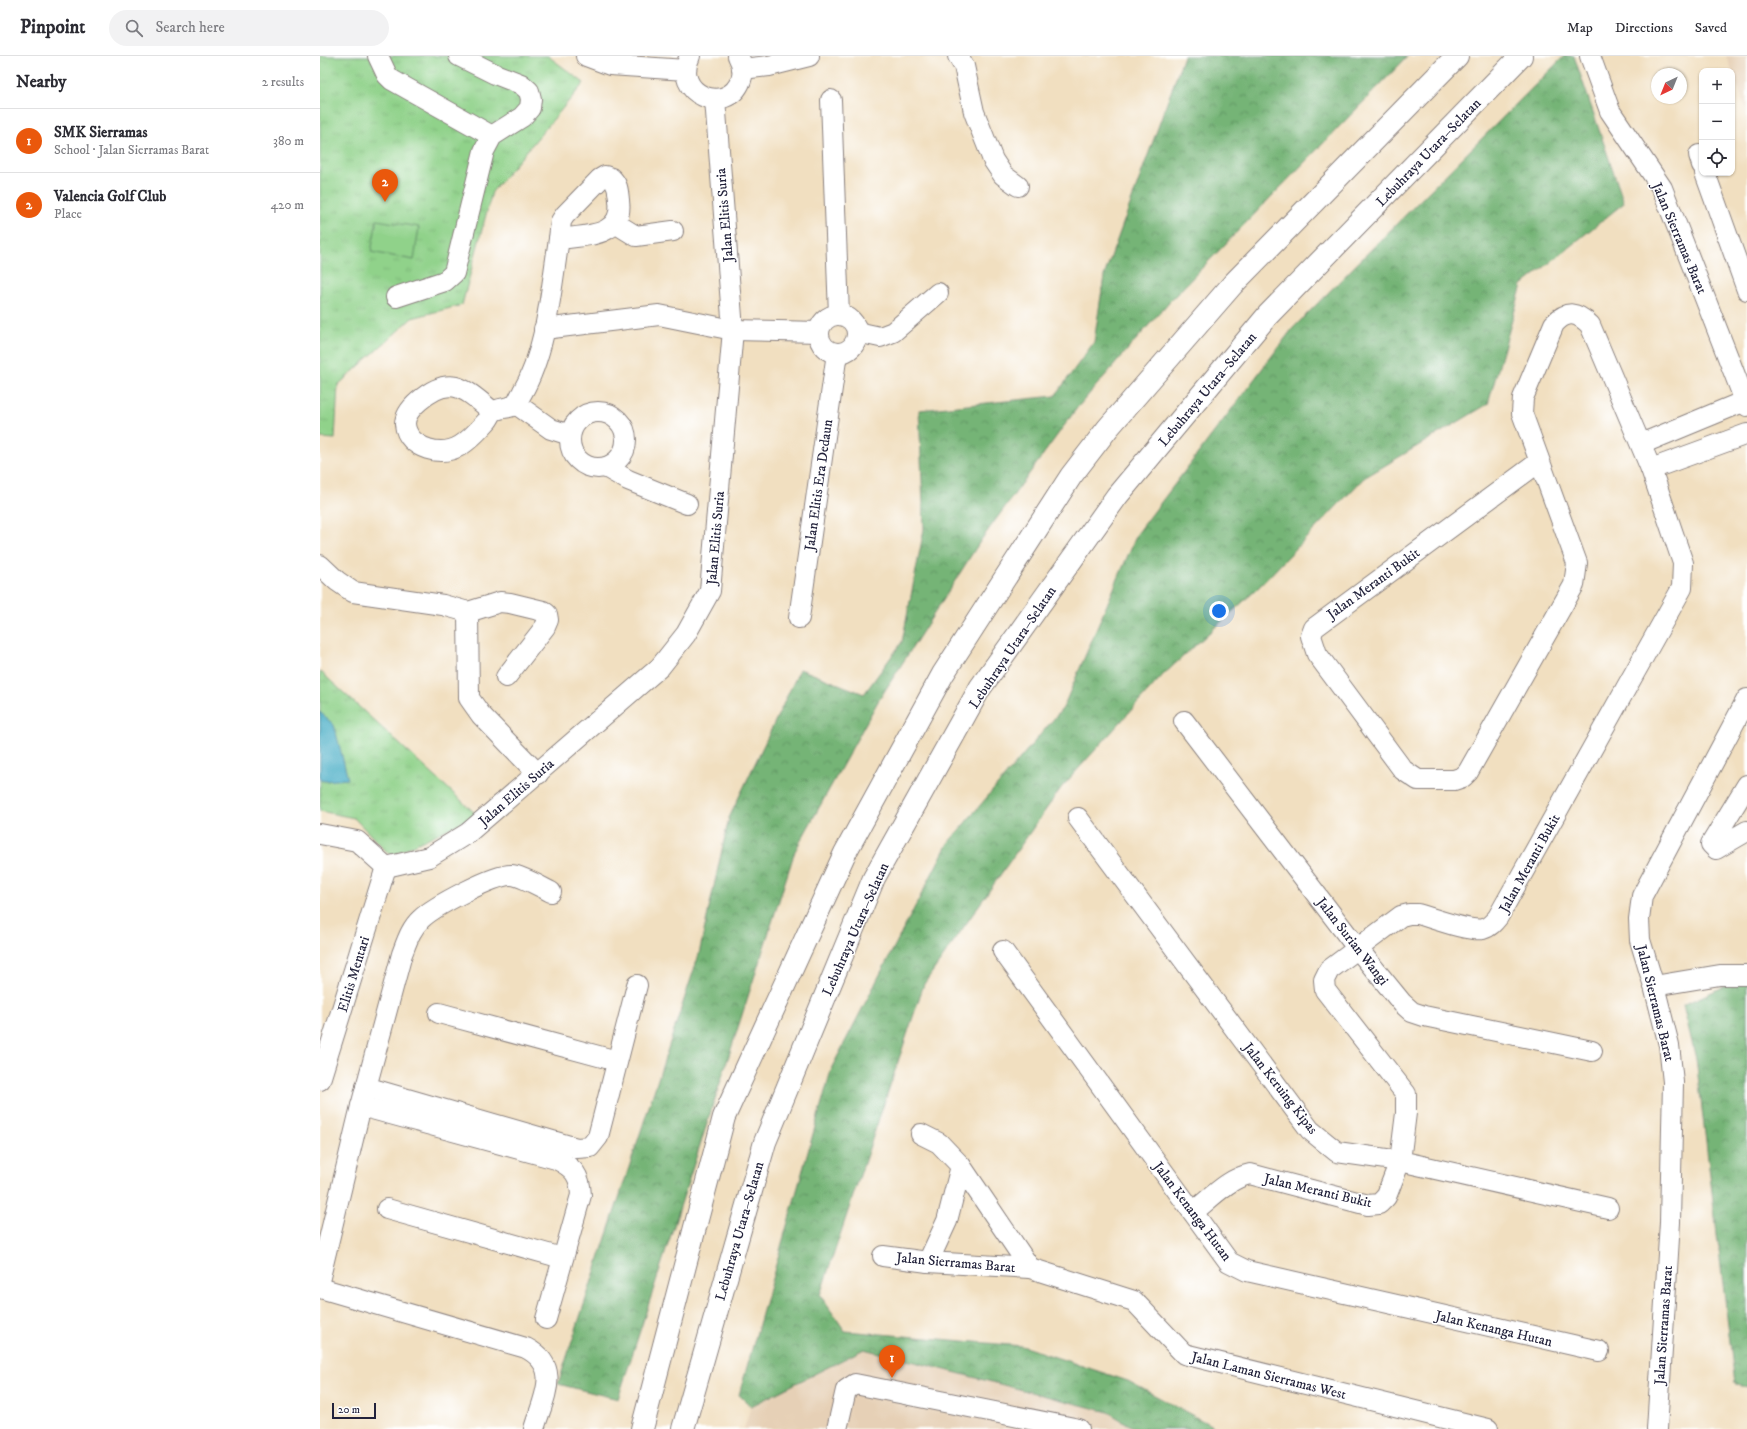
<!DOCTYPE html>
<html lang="en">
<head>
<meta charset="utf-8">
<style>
	body { margin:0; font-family:"IM FELL DW Pica",serif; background:#f2f2f3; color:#2b2b33 }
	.controls { position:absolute; right:12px; top:12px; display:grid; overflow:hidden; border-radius:8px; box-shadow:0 1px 3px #0004 }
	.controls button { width:36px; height:36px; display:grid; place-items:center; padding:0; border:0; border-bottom:1px solid #e1e1e2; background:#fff; color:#2b2b33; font:20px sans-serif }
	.compass { position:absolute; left:1331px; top:12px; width:36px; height:36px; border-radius:50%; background:#fff; box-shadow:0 1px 3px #0004; rotate:223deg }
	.scale { position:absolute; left:12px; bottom:10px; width:44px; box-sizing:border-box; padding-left:4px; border:2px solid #22223b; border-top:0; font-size:11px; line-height:14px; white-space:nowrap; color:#22223b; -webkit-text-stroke:3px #fff; paint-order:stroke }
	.you { position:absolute; left:899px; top:555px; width:14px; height:14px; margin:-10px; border:3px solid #fff; border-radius:50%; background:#1a73e8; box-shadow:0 0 0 6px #1a73e833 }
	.badge { display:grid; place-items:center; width:26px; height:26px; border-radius:50%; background:#ea580c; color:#fff; font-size:13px; font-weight:700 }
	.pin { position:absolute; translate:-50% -33px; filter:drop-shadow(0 1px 2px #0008) }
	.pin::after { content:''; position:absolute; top:21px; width:14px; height:12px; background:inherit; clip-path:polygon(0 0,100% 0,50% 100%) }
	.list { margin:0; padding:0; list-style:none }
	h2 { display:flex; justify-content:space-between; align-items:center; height:52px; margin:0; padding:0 16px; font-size:17px }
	h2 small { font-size:13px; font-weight:400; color:#7c7c81 }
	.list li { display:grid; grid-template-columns:26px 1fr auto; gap:12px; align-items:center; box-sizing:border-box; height:64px; padding:0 16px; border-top:1px solid #e1e1e2 }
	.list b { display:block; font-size:15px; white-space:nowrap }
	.list p { margin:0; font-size:13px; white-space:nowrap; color:#7c7c81 }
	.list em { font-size:13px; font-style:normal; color:#7c7c81 }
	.icon { flex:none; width:22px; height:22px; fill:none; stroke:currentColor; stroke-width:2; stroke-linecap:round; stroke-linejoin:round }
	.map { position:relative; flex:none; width:1427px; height:1373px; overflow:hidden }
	header { display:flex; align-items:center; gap:24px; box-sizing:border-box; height:56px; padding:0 20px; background:#fff; border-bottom:1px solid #e1e1e2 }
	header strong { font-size:19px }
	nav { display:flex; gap:22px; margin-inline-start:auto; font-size:14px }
	.search { width:280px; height:36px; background:#f2f2f3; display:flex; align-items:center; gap:10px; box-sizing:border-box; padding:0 14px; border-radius:22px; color:#7c7c81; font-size:15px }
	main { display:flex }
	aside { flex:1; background:#fff }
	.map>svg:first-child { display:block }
	.built { fill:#e6d0b6 }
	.grass { fill:url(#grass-tufts); stroke:#597a62 }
	.forest { fill:url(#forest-crowns); stroke:#4b6b58 }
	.park { fill:#90d28a; stroke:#597a62 }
	.water { fill:#44acc4; stroke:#336780 }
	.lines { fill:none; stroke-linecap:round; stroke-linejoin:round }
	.minor-casing { stroke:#8a807e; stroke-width:22 }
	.highway-casing { stroke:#8a807e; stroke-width:24 }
	.minor { stroke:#fff; stroke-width:20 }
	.highway { stroke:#fff; stroke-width:22 }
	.labels { text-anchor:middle; stroke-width:3; stroke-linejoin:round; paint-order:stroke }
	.street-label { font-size:14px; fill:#22223b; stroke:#fff }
</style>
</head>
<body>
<header>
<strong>Pinpoint</strong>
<div class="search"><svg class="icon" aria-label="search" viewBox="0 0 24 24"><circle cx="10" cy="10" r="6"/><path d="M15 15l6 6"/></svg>Search here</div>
<nav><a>Map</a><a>Directions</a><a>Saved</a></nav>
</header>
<main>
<aside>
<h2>Nearby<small>2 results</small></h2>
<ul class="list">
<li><span class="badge">1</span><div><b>SMK Sierramas</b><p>School · Jalan Sierramas Barat</p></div><em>380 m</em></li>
<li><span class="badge">2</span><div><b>Valencia Golf Club</b><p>Place</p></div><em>420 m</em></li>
</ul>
</aside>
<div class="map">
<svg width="1427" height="1373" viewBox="0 0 1427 1373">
	<defs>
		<pattern id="grass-tufts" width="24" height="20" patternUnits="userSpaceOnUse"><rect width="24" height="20" fill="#90d28a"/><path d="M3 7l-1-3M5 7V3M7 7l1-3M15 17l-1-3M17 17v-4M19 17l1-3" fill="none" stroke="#7cb478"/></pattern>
		<pattern id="forest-crowns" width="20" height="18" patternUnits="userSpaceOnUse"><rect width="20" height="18" fill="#74b476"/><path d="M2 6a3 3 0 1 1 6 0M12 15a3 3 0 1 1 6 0" fill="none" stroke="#5f9262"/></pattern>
	</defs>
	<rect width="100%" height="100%" fill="#fff"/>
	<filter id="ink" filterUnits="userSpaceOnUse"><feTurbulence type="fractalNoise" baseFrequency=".025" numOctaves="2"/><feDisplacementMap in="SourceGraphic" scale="8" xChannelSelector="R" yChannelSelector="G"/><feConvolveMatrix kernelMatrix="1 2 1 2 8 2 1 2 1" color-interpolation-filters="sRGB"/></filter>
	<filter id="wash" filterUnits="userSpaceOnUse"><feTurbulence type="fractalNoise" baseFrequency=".012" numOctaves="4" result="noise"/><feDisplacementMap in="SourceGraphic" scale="16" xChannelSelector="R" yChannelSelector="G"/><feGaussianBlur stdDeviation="0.9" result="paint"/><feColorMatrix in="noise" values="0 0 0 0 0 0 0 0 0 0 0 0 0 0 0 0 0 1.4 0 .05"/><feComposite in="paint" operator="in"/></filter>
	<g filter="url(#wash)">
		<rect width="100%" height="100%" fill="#f1dfc0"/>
		<g class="built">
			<polygon points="1406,0 1427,0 1427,56 1412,15"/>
			<polygon points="544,1293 788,1356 816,1373 424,1373 431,1350"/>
		</g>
		<g class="grass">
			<polygon points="0,0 228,0 264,27 172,136 142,249 92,262 18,329 15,383 0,382"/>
			<polygon points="0,615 157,759 71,800 34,762 0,755"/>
		</g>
		<g class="forest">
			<polygon points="864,0 1088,0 848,247 757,352 661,484 557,647 475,795 298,1343 238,1328 379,898 409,762 480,613 544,638 582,586 604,473 599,354 735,340 774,286 784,220"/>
			<polygon points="1244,0 1254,0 1304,147 1202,229 1168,348 1044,422 937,533 843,619 741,732 604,928 500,1239 525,1275 702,1290 808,1325 898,1373 816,1373 788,1356 544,1293 431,1350 419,1339 512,1011 628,787 743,652 817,478 973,272"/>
			<polygon points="1419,924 1427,926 1427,1330 1415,1328 1376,1003 1363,949"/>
		</g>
		<polygon class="park" points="57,164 99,171 94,204 51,196"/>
		<polygon class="water" points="0,656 14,669 28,723 5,725 0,724"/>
	</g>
	<g filter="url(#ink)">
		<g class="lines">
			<defs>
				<g id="minor">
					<polyline points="58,0 67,19 72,24 172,80"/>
					<polyline points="266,0 290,9 366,14"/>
					<path d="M370 0C351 38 407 61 421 24 424 16 422 7 418 0"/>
					<polyline points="638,0 644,10 654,56 673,104 683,119 698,130"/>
					<polyline points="1270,0 1290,55 1342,132 1427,350"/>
					<polyline points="422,13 449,10 489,0"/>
					<polyline points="511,44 519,259"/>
					<polyline points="1379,99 1382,109"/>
					<polyline points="1385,117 1427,234"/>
					<path d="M285 120 291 122C298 128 298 135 299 144 304 182 265 179 239 183L241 165 245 159 280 123Z"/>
					<polyline points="295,167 316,180 353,175"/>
					<polyline points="76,241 125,225 134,217 164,95 172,80 202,61 210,52 211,43 209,35 201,28 175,18 139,0"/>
					<circle cx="518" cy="278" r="19"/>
					<polyline points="224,273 339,259 413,274 499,276"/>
					<polyline points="537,276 560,281 573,276 618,237"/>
					<polyline points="196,348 231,373 250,379"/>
					<circle cx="278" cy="384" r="28"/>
					<path d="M173 356C145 333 131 317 99 345 92 351 85 359 85 368 86 381 96 389 108 393 134 401 149 385 166 366 169 364 170 359 173 356 179 351 190 353 196 348 198 346 200 340 202 337 227 294 231 232 239 183"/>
					<polyline points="1321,388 1425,345"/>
					<polyline points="287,412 308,424 367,448"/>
					<polyline points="1331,413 1427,378"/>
					<polyline points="0,509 17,525 33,536 123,549 148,556 180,546 190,547 223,555 227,558 228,564 225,571 186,621"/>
					<polyline points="148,556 149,642 161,659 218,718"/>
					<polyline points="479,562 517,297"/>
					<polyline points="864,665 1038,893 1082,947 1092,956 1104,960 1272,995"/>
					<polyline points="1427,729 1391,788 1396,793 1427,775"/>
					<polyline points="758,762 990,1074 1017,1096 1080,1105 1288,1152"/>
					<polyline points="0,778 37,785 66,811"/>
					<polyline points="66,811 109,801 148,777 340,611 366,578 390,535 413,274 395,43"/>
					<polyline points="683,895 909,1206 927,1215 1279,1295"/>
					<polyline points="1334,930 1400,919 1427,919"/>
					<polyline points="119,957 297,1005"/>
					<polyline points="0,1024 66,811"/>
					<polyline points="46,1031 257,1092 270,1091 278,1081 317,929"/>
					<path d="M41 1050 236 1103C254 1112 260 1119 261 1139L226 1263"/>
					<polyline points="601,1078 619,1087 641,1110 710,1212"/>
					<polyline points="67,1153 242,1202"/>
					<path d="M873 1156C890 1143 909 1122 930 1118L1048 1149 1059 1148 1066 1141 1080 1105 1086 1057V1038L1005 934 1004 924 1009 914 1081 860 1089 858H1098C1112 862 1150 876 1163 873 1170 871 1174 866 1178 861L1362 532 1363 507 1331 413 1270 269C1257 256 1247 254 1234 268L1203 342 1202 357 1257 507 1254 529 1148 716 1143 721 1134 724H1098L1083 714 997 598 991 580 994 572 1219 406"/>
					<polyline points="563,1200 608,1206 710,1212 814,1245 864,1298 1168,1373"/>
					<polyline points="608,1206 627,1165 641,1110"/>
					<path d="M0 1221 41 1050 82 898C87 885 91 872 101 863 113 851 176 817 192 819 202 820 221 831 231 836"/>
					<path d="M0 1232 206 1292C243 1311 223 1342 214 1373"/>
					<polyline points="517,1373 526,1334 535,1328 759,1373"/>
					<polyline points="1337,1373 1350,1166 1353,1026 1349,989 1334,930 1320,884 1319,863 1322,840 1427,643"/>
				</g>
				<g id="highway">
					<polyline points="322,1373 404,1061 525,797 623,618 751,420 788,372 913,228 1137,0"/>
					<polyline points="363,1373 445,1086 554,822 660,632 797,440 948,259 1201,0"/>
				</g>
			</defs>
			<use href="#minor" class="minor-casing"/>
			<use href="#highway" class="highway-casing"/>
			<use href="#minor" class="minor"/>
			<use href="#highway" class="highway"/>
		</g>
	</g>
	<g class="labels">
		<g class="street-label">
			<text transform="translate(1108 96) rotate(-46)" y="5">Lebuhraya Utara–Selatan</text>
			<text transform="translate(404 159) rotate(-95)" y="5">Jalan Elitis Suria</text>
			<text transform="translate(1360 182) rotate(67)" y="5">Jalan Sierramas Barat</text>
			<text transform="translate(887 333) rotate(-50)" y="5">Lebuhraya Utara–Selatan</text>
			<text transform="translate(498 429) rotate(-82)" y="5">Jalan Elitis Era Dedaun</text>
			<text transform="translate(395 482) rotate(-85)" y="5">Jalan Elitis Suria</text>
			<text transform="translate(1053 527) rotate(-36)" y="5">Jalan Meranti Bukit</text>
			<text transform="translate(692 591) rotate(-56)" y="5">Lebuhraya Utara–Selatan</text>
			<text transform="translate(196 736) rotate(-41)" y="5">Jalan Elitis Suria</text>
			<text transform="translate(1209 807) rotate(-61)" y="5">Jalan Meranti Bukit</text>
			<text transform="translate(535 873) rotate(-66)" y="5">Lebuhraya Utara–Selatan</text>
			<text transform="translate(1033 885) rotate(52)" y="5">Jalan Surian Wangi</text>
			<text transform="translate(33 918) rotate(-73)" y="5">Elitis Mentari</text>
			<text transform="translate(1336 947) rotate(76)" y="5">Jalan Sierramas Barat</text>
			<text transform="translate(961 1032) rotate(52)" y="5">Jalan Keruing Kipas</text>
			<text transform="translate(998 1134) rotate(13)" y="5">Jalan Meranti Bukit</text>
			<text transform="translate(873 1155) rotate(53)" y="5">Jalan Kenanga Hutan</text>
			<text transform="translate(419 1175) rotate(-74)" y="5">Lebuhraya Utara–Selatan</text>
			<text transform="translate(636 1206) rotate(5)" y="5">Jalan Sierramas Barat</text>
			<text transform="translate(1343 1269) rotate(-86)" y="5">Jalan Sierramas Barat</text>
			<text transform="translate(1174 1272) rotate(13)" y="5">Jalan Kenanga Hutan</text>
			<text transform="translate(949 1319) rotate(14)" y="5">Jalan Laman Sierramas West</text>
		</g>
	</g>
</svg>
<div class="controls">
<button>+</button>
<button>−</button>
<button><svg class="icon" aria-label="locate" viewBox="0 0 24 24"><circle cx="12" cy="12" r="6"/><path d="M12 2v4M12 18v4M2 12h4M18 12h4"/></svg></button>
</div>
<svg class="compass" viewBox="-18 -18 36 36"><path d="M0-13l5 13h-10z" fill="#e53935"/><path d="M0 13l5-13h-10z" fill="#7c7c81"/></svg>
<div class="scale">20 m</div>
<div class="you"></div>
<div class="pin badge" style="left:572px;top:1322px">1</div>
<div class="pin badge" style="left:65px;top:146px">2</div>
</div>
</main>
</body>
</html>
